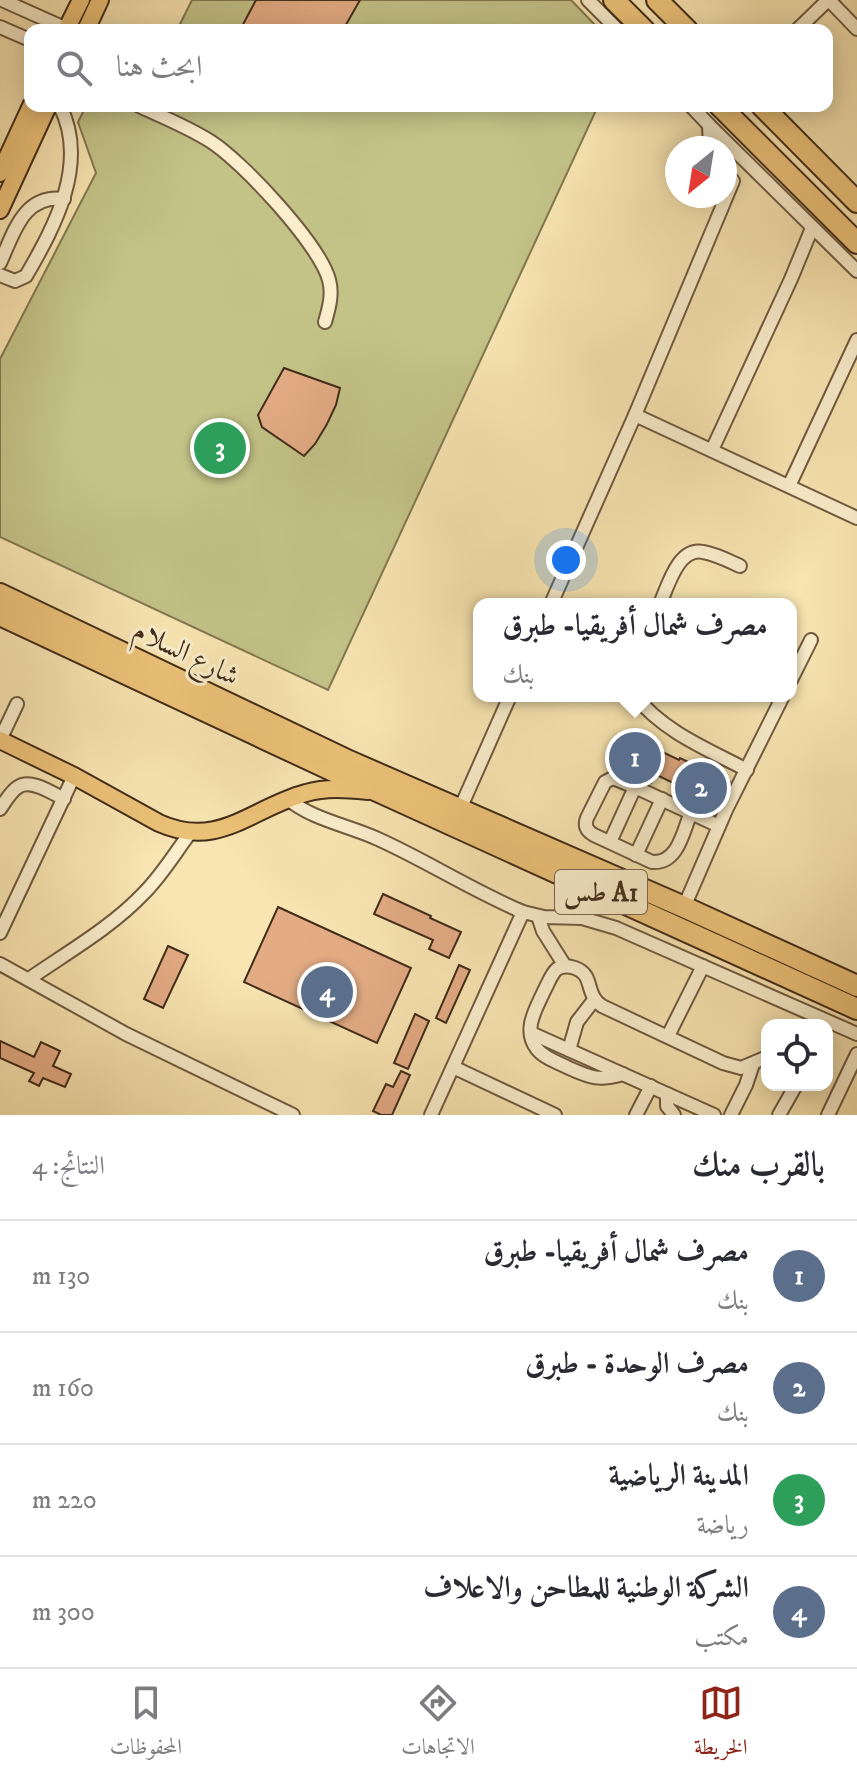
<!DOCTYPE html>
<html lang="ar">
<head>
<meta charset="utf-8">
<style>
	body { margin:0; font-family:"IM FELL DW Pica",Amiri,serif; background:#f2f2f3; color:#2b2b33; direction:rtl }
	.controls { position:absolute; right:24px; bottom:24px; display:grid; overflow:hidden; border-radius:16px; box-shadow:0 4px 20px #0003 }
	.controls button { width:72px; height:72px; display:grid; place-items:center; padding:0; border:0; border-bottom:2px solid #e1e1e2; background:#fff; color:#2b2b33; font:40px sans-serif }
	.compass { position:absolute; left:665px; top:136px; width:72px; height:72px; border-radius:50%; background:#fff; box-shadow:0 4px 20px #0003; rotate:210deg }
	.you { position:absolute; left:566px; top:560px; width:28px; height:28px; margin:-20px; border:6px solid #fff; border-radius:50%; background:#1a73e8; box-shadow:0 0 0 12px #1a73e833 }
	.badge { display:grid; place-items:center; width:52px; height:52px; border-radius:50%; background:#8f2418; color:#fff; font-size:26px; font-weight:700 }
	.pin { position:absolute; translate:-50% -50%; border:4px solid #fff; box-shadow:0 2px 8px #0006 }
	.popup { position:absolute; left:473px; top:598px; width:324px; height:104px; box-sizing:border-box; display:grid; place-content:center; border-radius:16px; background:#fff; filter:drop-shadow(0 2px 6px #0005); font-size:26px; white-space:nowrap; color:#7c7c81 }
	.popup b { font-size:30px; color:#2b2b33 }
	.popup::after { content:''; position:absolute; left:50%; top:100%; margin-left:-16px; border:16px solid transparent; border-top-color:#fff }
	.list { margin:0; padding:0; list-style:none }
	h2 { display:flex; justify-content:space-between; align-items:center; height:104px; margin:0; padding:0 32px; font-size:34px }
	h2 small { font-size:26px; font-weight:400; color:#7c7c81 }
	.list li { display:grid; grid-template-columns:52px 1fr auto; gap:24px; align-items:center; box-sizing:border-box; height:112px; padding:0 32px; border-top:2px solid #e1e1e2 }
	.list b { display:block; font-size:30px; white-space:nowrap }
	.list p { margin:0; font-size:26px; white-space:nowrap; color:#7c7c81 }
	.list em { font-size:26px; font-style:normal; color:#7c7c81 }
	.icon { flex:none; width:44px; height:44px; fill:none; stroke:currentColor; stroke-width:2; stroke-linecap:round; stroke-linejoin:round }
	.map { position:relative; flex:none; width:857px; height:1115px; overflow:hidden; direction:ltr }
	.search { position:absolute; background:#fff; box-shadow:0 4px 20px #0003; left:24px; right:24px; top:24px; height:88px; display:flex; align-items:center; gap:20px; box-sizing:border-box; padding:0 28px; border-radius:16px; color:#7c7c81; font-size:30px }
	.sheet { height:552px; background:#fff }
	nav { display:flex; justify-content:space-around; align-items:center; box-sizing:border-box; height:112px; border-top:2px solid #e1e1e2; background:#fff; font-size:22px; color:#7c7c81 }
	nav a { display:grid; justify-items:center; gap:4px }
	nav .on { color:#8f2418 }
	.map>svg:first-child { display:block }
	.green { fill:#c3c388; stroke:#827851; stroke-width:2 }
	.building { fill:#e3ac85; stroke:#422d1a; stroke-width:2 }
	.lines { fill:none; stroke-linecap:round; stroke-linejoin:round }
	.minor-casing { stroke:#705b40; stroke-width:16 }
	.major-casing { stroke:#422d1a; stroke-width:20 }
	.highway-casing { stroke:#422d1a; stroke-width:24 }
	.minor { stroke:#faeecc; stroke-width:12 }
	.major { stroke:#ecc278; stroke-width:16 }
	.highway { stroke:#ecc278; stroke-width:20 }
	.labels { text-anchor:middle; stroke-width:6; stroke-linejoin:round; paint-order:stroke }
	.shield { fill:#faeecc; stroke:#79674f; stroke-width:2 }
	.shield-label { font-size:26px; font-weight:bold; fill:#422d1a }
	.street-label { font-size:28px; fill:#422d1a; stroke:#faeecc }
</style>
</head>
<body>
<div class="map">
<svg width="857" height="1115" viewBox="0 0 857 1115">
	<rect width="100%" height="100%" fill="#f8e5b1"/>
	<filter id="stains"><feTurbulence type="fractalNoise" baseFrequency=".0025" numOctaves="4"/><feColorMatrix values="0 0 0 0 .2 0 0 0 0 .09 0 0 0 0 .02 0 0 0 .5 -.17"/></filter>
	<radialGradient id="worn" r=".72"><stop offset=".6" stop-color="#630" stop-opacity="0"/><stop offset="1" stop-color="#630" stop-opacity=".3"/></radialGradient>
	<g class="green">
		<polygon points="192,0 571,0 600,30 177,30"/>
		<polygon points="86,106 598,106 328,690 0,537 0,359 96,173 78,122"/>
	</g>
	<g class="building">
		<polygon points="256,0 360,0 343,30 240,30"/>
		<polygon points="284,368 340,388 336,405 327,424 315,444 304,456 262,427 258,415"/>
		<polygon points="627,735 679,760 680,758 730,782 718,805 655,774 651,783 613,765"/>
		<polygon points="383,894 431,916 430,918 461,932 449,958 429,949 433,940 374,914"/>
		<polygon points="278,907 411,968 377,1043 244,982"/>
		<polygon points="168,946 188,955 163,1008 144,999"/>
		<polygon points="459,965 470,970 446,1023 436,1018"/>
		<polygon points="415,1014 429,1021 408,1069 394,1063"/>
		<polygon points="0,1041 34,1057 41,1042 60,1051 53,1066 71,1074 65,1087 43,1078 39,1086 29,1081 34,1073 0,1058"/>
		<polygon points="401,1071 410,1075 392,1115 381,1115 373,1111 386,1084 393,1087"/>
	</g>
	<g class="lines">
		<defs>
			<g id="minor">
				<polyline points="2,0 69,30"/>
				<polyline points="588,0 618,30"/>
				<polyline points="829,0 857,29"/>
				<polyline points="0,27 30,40"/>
				<polyline points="797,30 828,0"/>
				<path d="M139 106C163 117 188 127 210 141 242 161 320 245 329 280 333 294 329 308 325 322"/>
				<polyline points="691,106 709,125 710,148"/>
				<polyline points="709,125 857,271"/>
				<path d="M0 263C14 233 23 194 64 199"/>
				<path d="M0 275 15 281 26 276C55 226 89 163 60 106"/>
				<polyline points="635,415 857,518"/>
				<polyline points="712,450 791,279 812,228"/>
				<polyline points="789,486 857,340"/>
				<polyline points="551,604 635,415 733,181 725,172"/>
				<path d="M660 604C668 586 678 547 703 552 716 554 729 561 740 566"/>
				<polyline points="791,680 811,640"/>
				<path d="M635 696C664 732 707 749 747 770"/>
				<polyline points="0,740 17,704"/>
				<path d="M288 799C311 819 350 826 378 839 427 861 473 891 523 912L544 917 582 918 616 928 857 1034"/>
				<path d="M0 809C5 802 11 791 18 787 30 778 52 793 64 799"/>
				<polyline points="460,809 510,696"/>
				<path d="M691 812C683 832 678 864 652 862L594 835C587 831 584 826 587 818L605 782 613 778 635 787 719 826"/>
				<polyline points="610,842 635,787"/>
				<polyline points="636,855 662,799"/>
				<polyline points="684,907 726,810 783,696"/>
				<polyline points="538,916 543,931 565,966"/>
				<polyline points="0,933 74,776"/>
				<polyline points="0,964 126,1034 293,1115"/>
				<path d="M29 979C68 952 112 927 144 893 162 875 175 853 190 833"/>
				<polyline points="531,1033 714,1115"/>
				<polyline points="668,1036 703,966"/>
				<polyline points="569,1050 577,1022 594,1000"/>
				<polyline points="453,1067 555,1115"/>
				<path d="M623 1074C599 1081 591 1078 569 1068 559 1063 544 1058 537 1049 522 1030 536 1009 544 991 548 984 551 974 557 969 563 965 569 966 575 968 595 975 584 994 602 1006L723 1063 741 1068 767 1057"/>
				<polyline points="667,1094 667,1106 674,1115"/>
				<polyline points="431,1115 523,912"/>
				<polyline points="636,1115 651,1086"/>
				<polyline points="731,1115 746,1085 753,1064"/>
				<polyline points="779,1115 796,1085"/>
				<polyline points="828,1115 857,1054"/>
			</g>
			<g id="major">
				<polyline points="66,30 81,0"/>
				<polyline points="86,30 100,0"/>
				<polyline points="0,173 31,106"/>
				<polyline points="0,210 48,106"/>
				<path d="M0 740 74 776 159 823C219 850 251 808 306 793 326 787 347 789 368 791"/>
			</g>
			<g id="highway">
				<polyline points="614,0 644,30"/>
				<polyline points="657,0 687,30"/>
				<polyline points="720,106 857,243"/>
				<polyline points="762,106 857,202"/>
				<polyline points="0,594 349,761 684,907 857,986"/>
				<polyline points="0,615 344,776 857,1009"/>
			</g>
		</defs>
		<use href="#minor" class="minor-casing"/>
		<use href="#major" class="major-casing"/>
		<use href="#highway" class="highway-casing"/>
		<use href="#minor" class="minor"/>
		<use href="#major" class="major"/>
		<use href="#highway" class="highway"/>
	</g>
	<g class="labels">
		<rect class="shield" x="555" y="870" width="92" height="44" rx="6"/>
		<g class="shield-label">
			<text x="601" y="901">طس A1</text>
		</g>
		<g class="street-label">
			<text transform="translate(187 652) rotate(26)" y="10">شارع السلام</text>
		</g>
	</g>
	<rect width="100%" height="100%" filter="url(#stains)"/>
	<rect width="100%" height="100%" fill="url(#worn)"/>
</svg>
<div class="controls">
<button><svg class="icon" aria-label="locate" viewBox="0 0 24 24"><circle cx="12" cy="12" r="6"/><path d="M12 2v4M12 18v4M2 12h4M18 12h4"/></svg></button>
</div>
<svg class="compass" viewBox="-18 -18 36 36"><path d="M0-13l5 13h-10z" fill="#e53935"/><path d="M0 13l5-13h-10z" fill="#7c7c81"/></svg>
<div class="you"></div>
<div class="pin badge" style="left:635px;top:758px;background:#5c6f8a">1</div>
<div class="popup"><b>مصرف شمال أفريقيا- طبرق</b>بنك</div>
<div class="pin badge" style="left:701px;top:788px;background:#5c6f8a">2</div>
<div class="pin badge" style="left:220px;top:448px;background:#2e9e5b">3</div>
<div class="pin badge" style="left:327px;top:992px;background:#5c6f8a">4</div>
<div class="search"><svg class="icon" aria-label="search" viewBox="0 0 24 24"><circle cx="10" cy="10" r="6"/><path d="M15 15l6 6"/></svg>ابحث هنا</div>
</div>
<section class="sheet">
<h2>بالقرب منك<small>النتائج: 4</small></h2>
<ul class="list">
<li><span class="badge" style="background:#5c6f8a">1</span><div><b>مصرف شمال أفريقيا- طبرق</b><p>بنك</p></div><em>130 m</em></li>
<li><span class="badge" style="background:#5c6f8a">2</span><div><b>مصرف الوحدة - طبرق</b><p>بنك</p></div><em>160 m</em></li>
<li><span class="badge" style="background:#2e9e5b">3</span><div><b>المدينة الرياضية</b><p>رياضة</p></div><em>220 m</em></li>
<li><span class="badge" style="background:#5c6f8a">4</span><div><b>الشركة الوطنية للمطاحن والاعلاف</b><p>مكتب</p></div><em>300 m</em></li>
</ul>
</section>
<nav>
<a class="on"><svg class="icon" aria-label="map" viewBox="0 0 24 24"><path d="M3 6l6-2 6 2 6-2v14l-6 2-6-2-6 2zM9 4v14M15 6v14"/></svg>الخريطة</a>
<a><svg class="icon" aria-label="directions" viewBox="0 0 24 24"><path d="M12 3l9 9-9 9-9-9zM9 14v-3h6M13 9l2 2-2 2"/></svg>الاتجاهات</a>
<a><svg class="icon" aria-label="saved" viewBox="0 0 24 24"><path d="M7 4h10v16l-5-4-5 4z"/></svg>المحفوظات</a>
</nav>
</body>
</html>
